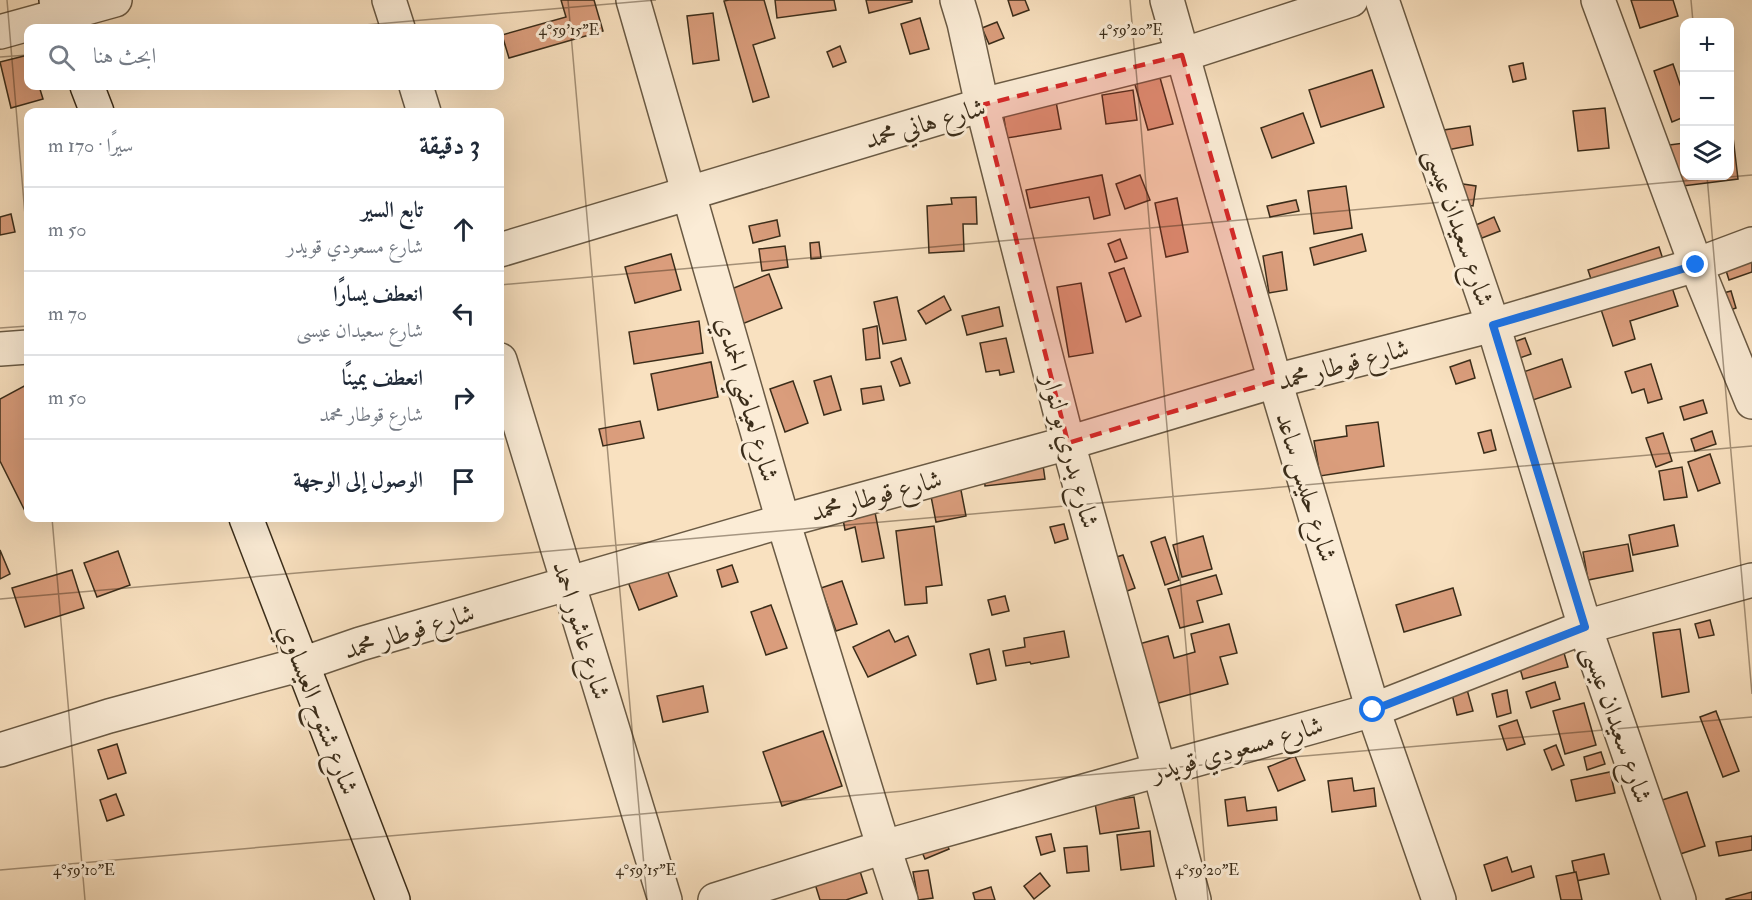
<!DOCTYPE html>
<html lang="ar">
<head>
<meta charset="utf-8">
<style>
	body { margin:0; font-family:"IM FELL Double Pica",Amiri,serif; background:#f2f2f3; color:#1f2937; direction:rtl }
	.controls { position:absolute; right:18px; top:18px; display:grid; overflow:hidden; border-radius:12px; box-shadow:0 6px 24px #0002 }
	.controls button { width:54px; height:54px; display:grid; place-items:center; padding:0; border:0; border-bottom:2px solid #e0e1e3; background:#fff; color:#1f2937; font:30px sans-serif }
	.stop { position:absolute; width:18px; height:18px; margin:-14px; border:4px solid #1a73e8; border-radius:50%; background:#fff }
	.stop.end { background:#1a73e8; border-color:#fff; box-shadow:0 2px 6px #0008 }
	.list { margin:0; padding:0; list-style:none }
	h2 { display:flex; justify-content:space-between; align-items:center; height:78px; margin:0; padding:0 24px; font-size:26px }
	h2 small { font-size:20px; font-weight:400; color:#747a83 }
	.list li { display:grid; grid-template-columns:39px 1fr auto; gap:18px; align-items:center; box-sizing:border-box; height:84px; padding:0 24px; border-top:2px solid #e0e1e3 }
	.list b { display:block; font-size:22px; white-space:nowrap }
	.list p { margin:0; font-size:20px; white-space:nowrap; color:#747a83 }
	.list em { font-size:20px; font-style:normal; color:#747a83 }
	.icon { flex:none; width:33px; height:33px; fill:none; stroke:currentColor; stroke-width:2; stroke-linecap:round; stroke-linejoin:round }
	.map { position:relative; flex:none; width:1752px; height:900px; overflow:hidden; direction:ltr }
	.search { position:absolute; background:#fff; box-shadow:0 6px 24px #0002; left:24px; top:24px; width:480px; height:66px; display:flex; align-items:center; gap:15px; box-sizing:border-box; padding:0 21px; border-radius:12px; color:#747a83; font-size:22px }
	.panel { position:absolute; background:#fff; box-shadow:0 6px 24px #0002; left:24px; top:108px; width:480px; height:414px; border-radius:12px; direction:rtl }
	.map>svg:first-child { display:block }
	.building { fill:#da9d7c; stroke:#3b2d1a; stroke-width:1.5 }
	.lines { fill:none; stroke-linecap:round; stroke-linejoin:round }
	.street-casing { stroke:#6a5a44; stroke-width:36 }
	.secondary-casing { stroke:#3b2d1a; stroke-width:36 }
	.street { stroke:#fbecd6; stroke-width:33 }
	.secondary { stroke:#fbecd6; stroke-width:33 }
	.route { stroke:#1a73e8; stroke-width:8 }
	.marked { fill:#d62828; fill-opacity:0.2; stroke:#d62828; stroke-width:4.5; stroke-dasharray:12 8; stroke-linejoin:round }
	.ticks { fill:none; stroke:#3b2d1a; stroke-width:1.5; stroke-opacity:0.45 }
	.labels { text-anchor:middle; stroke-width:6; stroke-linejoin:round; paint-order:stroke }
	.street-label { font-size:26px; fill:#3b2d1a; stroke:#fbecd6 }
	.ticks-label { font-size:15px; text-anchor:middle; fill:#3b2d1a; stroke:#fbecd6; stroke-width:6; stroke-linejoin:round; paint-order:stroke }
</style>
</head>
<body>
<div class="map">
<svg width="1752" height="900" viewBox="0 0 1752 900">
	<rect width="100%" height="100%" fill="#f9e1c0"/>
	<filter id="stains"><feTurbulence type="fractalNoise" baseFrequency=".00333" numOctaves="4"/><feColorMatrix values="0 0 0 0 .2 0 0 0 0 .09 0 0 0 0 .02 0 0 0 .5 -.17"/></filter>
	<radialGradient id="worn" r=".72"><stop offset=".6" stop-color="#630" stop-opacity="0"/><stop offset="1" stop-color="#630" stop-opacity=".3"/></radialGradient>
	<g class="building">
		<polygon points="561,0 594,0 603,31 509,58 502,35 566,17"/>
		<polygon points="729,0 764,0 775,38 753,45 769,97 753,102 724,1"/>
		<polygon points="775,0 834,0 836,10 777,18"/>
		<polygon points="866,0 912,0 912,2 869,13"/>
		<polygon points="1008,0 1025,0 1029,10 1013,16"/>
		<polygon points="1631,0 1673,0 1678,16 1640,28"/>
		<polygon points="713,13 719,60 693,64 687,16"/>
		<polygon points="920,18 929,49 910,54 901,24"/>
		<polygon points="997,22 1004,38 989,44 982,28"/>
		<polygon points="840,46 846,62 833,67 827,52"/>
		<polygon points="28,55 28,86 39,86 43,99 11,108 0,62"/>
		<polygon points="1523,63 1526,79 1513,82 1509,66"/>
		<polygon points="1673,64 1684,96 1684,117 1672,122 1654,71"/>
		<polygon points="1157,67 1173,124 1148,130 1132,74"/>
		<polygon points="1372,70 1384,107 1321,127 1309,90"/>
		<polygon points="1133,90 1137,120 1106,124 1102,95"/>
		<polygon points="1000,92 1055,96 1061,129 1007,138"/>
		<polygon points="1605,108 1609,148 1578,151 1573,111"/>
		<polygon points="1303,113 1314,143 1272,158 1261,128"/>
		<polygon points="1470,126 1473,145 1447,150 1444,130"/>
		<polygon points="1733,137 1738,179 1667,188 1662,146 1684,143 1684,176 1730,176 1730,138"/>
		<polygon points="1102,175 1110,215 1094,219 1089,197 1030,208 1026,190"/>
		<polygon points="1140,175 1150,200 1125,209 1116,184"/>
		<polygon points="1463,184 1476,186 1473,206 1460,204"/>
		<polygon points="1346,186 1352,228 1314,234 1308,191"/>
		<polygon points="976,197 977,224 963,224 964,251 929,253 927,206 952,204 951,198"/>
		<polygon points="1177,198 1188,252 1166,257 1155,203"/>
		<polygon points="1296,200 1299,211 1270,217 1267,206"/>
		<polygon points="11,214 15,232 0,235 0,217"/>
		<polygon points="1494,217 1500,231 1482,238 1476,225"/>
		<polygon points="777,220 780,236 753,243 749,226"/>
		<polygon points="1362,234 1366,251 1314,265 1310,248"/>
		<polygon points="1120,239 1127,258 1115,262 1108,244"/>
		<polygon points="819,242 821,258 811,259 810,243"/>
		<polygon points="1718,245 1752,251 1752,272 1729,280"/>
		<polygon points="785,246 788,267 762,271 759,249"/>
		<polygon points="1659,247 1678,306 1630,321 1635,339 1613,346 1588,270"/>
		<polygon points="1282,252 1287,290 1269,293 1263,256"/>
		<polygon points="671,254 681,290 635,303 625,267"/>
		<polygon points="1124,268 1141,316 1126,322 1109,273"/>
		<polygon points="769,274 782,308 737,326 724,292"/>
		<polygon points="1081,283 1093,353 1069,357 1057,287"/>
		<polygon points="1731,291 1736,308 1721,313 1716,295"/>
		<polygon points="944,296 951,310 926,324 918,311"/>
		<polygon points="897,297 906,340 883,344 874,302"/>
		<polygon points="999,307 1003,326 967,335 962,316"/>
		<polygon points="699,321 703,353 634,364 629,332"/>
		<polygon points="877,326 880,358 866,360 863,329"/>
		<polygon points="1006,338 1014,372 1000,375 999,370 986,372 980,343"/>
		<polygon points="1525,338 1531,354 1517,359 1511,343"/>
		<polygon points="901,358 910,383 900,386 891,362"/>
		<polygon points="1562,359 1571,387 1524,403 1514,375"/>
		<polygon points="1470,360 1475,378 1456,384 1450,367"/>
		<polygon points="711,362 718,397 658,410 651,374"/>
		<polygon points="1651,364 1662,399 1648,403 1644,389 1632,393 1625,372"/>
		<polygon points="831,376 841,410 824,415 814,381"/>
		<polygon points="793,381 808,423 785,432 770,389"/>
		<polygon points="28,384 28,512 26,513 0,461 0,399"/>
		<polygon points="881,386 884,400 863,404 861,389"/>
		<polygon points="1703,400 1707,413 1684,420 1680,407"/>
		<polygon points="640,421 644,438 603,446 599,429"/>
		<polygon points="1378,422 1384,466 1320,476 1314,441 1347,436 1346,426"/>
		<polygon points="1491,430 1496,450 1484,453 1478,433"/>
		<polygon points="1712,431 1716,444 1695,451 1691,439"/>
		<polygon points="1663,433 1672,461 1656,467 1646,438"/>
		<polygon points="1041,451 1045,479 985,486 983,458"/>
		<polygon points="1710,454 1720,483 1698,491 1688,462"/>
		<polygon points="1682,467 1687,497 1664,500 1659,471"/>
		<polygon points="959,480 966,516 936,522 929,486"/>
		<polygon points="870,487 884,558 862,562 855,527 845,530 838,493"/>
		<polygon points="1064,524 1068,539 1055,543 1050,527"/>
		<polygon points="1674,525 1678,546 1633,555 1629,535"/>
		<polygon points="934,526 942,585 926,587 927,603 905,605 896,531"/>
		<polygon points="1203,536 1212,569 1182,577 1173,545"/>
		<polygon points="1165,537 1179,580 1165,585 1151,542"/>
		<polygon points="1628,544 1633,571 1588,580 1583,552"/>
		<polygon points="659,549 677,596 639,610 621,564"/>
		<polygon points="0,550 10,574 0,579"/>
		<polygon points="118,551 130,585 97,597 84,563"/>
		<polygon points="1123,555 1135,588 1122,593 1110,559"/>
		<polygon points="732,565 738,582 722,587 717,570"/>
		<polygon points="72,570 84,608 25,627 12,588"/>
		<polygon points="1216,575 1222,594 1197,601 1203,622 1180,628 1168,589"/>
		<polygon points="842,581 857,624 836,631 821,588"/>
		<polygon points="1453,588 1461,615 1404,632 1396,605"/>
		<polygon points="1005,596 1009,611 992,615 988,600"/>
		<polygon points="771,605 787,648 766,655 751,612"/>
		<polygon points="1710,620 1714,635 1699,638 1695,624"/>
		<polygon points="1229,624 1237,653 1220,657 1228,684 1155,704 1139,644 1168,636 1174,658 1195,652 1191,634"/>
		<polygon points="1680,629 1689,692 1662,697 1653,633"/>
		<polygon points="889,630 895,642 908,636 916,655 868,677 853,647"/>
		<polygon points="1064,631 1069,657 1031,664 1030,662 1006,666 1003,651 1025,647 1024,638"/>
		<polygon points="1562,646 1568,667 1523,679 1517,658"/>
		<polygon points="989,649 996,680 977,684 970,654"/>
		<polygon points="1555,682 1560,699 1531,708 1526,692"/>
		<polygon points="703,686 708,712 663,722 657,696"/>
		<polygon points="1466,686 1473,711 1457,715 1451,690"/>
		<polygon points="1507,690 1511,713 1497,717 1492,694"/>
		<polygon points="1584,703 1596,745 1565,754 1553,711"/>
		<polygon points="1716,711 1739,771 1723,777 1700,717"/>
		<polygon points="1517,720 1525,744 1507,750 1499,726"/>
		<polygon points="823,731 842,786 782,806 763,752"/>
		<polygon points="117,744 126,773 108,779 98,750"/>
		<polygon points="1556,745 1564,765 1552,770 1544,750"/>
		<polygon points="1601,752 1605,764 1587,770 1584,757"/>
		<polygon points="1295,756 1305,780 1278,791 1268,767"/>
		<polygon points="1610,772 1615,793 1576,801 1571,780"/>
		<polygon points="1352,778 1354,791 1374,788 1376,806 1332,812 1328,781"/>
		<polygon points="1687,792 1705,846 1674,856 1656,802"/>
		<polygon points="116,794 124,815 107,821 100,800"/>
		<polygon points="1134,797 1139,828 1100,834 1095,803"/>
		<polygon points="1245,797 1247,811 1276,807 1277,820 1228,826 1225,800"/>
		<polygon points="1150,831 1154,866 1121,870 1117,835"/>
		<polygon points="941,833 949,849 925,859 918,843"/>
		<polygon points="1051,834 1055,851 1041,855 1036,837"/>
		<polygon points="1752,836 1752,850 1719,856 1716,842"/>
		<polygon points="851,843 867,893 846,900 820,900 807,858"/>
		<polygon points="1087,846 1089,871 1067,873 1064,848"/>
		<polygon points="1604,854 1609,874 1576,881 1572,861"/>
		<polygon points="1507,857 1512,872 1531,866 1534,877 1492,891 1484,865"/>
		<polygon points="928,870 933,898 918,900 913,872"/>
		<polygon points="1576,872 1582,900 1561,900 1556,876"/>
		<polygon points="1040,873 1050,886 1034,899 1024,886"/>
		<polygon points="991,887 995,900 975,900 973,893"/>
		<polygon points="1752,892 1752,900 1726,900 1726,899"/>
	</g>
	<g class="lines">
		<defs>
			<g id="street">
				<polyline points="389,0 398,28"/>
				<polyline points="633,0 783,521 877,826 901,900"/>
				<polyline points="957,0 964,23 982,105 1068,443 1159,769 1194,900"/>
				<polyline points="1167,0 1275,381 1373,710 1439,900"/>
				<polyline points="1382,0 1493,325 1585,627 1679,900"/>
				<polyline points="1598,0 1696,265 1752,402"/>
				<polyline points="0,32 115,0"/>
				<polyline points="416,86 424,112"/>
				<polyline points="500,250 982,105 1182,55 1351,0"/>
				<polyline points="0,349 28,347"/>
				<polyline points="500,360 665,900"/>
				<polyline points="0,750 109,716 302,664 360,644 783,521 1068,443 1275,381 1493,325 1696,265 1752,244"/>
				<polyline points="715,900 884,847 1373,710 1585,627 1752,580"/>
			</g>
			<g id="secondary">
				<polyline points="56,0 67,28"/>
				<polyline points="87,86 97,112"/>
				<polyline points="246,518 393,900"/>
			</g>
		</defs>
		<use href="#street" class="street-casing"/>
		<use href="#secondary" class="secondary-casing"/>
		<use href="#street" class="street"/>
		<use href="#secondary" class="secondary"/>
	</g>
	<g class="lines">
		<polyline class="route" points="1373,710 1585,627 1493,325 1696,265"/>
	</g>
	<path class="marked" d="M1182 55 1275 381 1068 443 982 105Z"/>
	<path class="ticks" d="M7 0 28 251M568 0 647 900M1130 0 1208 900M1691 0 1693 22M330 28 656 0M0 57 28 55M1707 176 1752 694M500 285 1752 175M0 328 28 326M52 518 85 900M0 599 1752 446M0 870 1752 717"/>
	<g class="labels">
		<g class="street-label">
			<text transform="translate(925 123) rotate(-16)" y="9">شارع هاني محمد</text>
			<text transform="translate(1460 227) rotate(71)" y="9">شارع سعيدان عيسى</text>
			<text transform="translate(1343 364) rotate(-15)" y="9">شارع قوطار محمد</text>
			<text transform="translate(748 399) rotate(74)" y="9">شارع لعياضي الحمدي</text>
			<text transform="translate(1071 451) rotate(75)" y="9">شارع بدري بو لنوار</text>
			<text transform="translate(1307 487) rotate(73)" y="9">شارع حليس ساعد</text>
			<text transform="translate(876 495) rotate(-15)" y="9">شارع قوطار محمد</text>
			<text transform="translate(582 630) rotate(73)" y="9">شارع عاشور احمد</text>
			<text transform="translate(409 631) rotate(-17)" y="9">شارع قوطار محمد</text>
			<text transform="translate(319 709) rotate(69)" y="9">شارع شتوح العيساوي</text>
			<text transform="translate(1618 724) rotate(71)" y="9">شارع سعيدان عيسى</text>
			<text transform="translate(1237 748) rotate(-16)" y="9">شارع مسعودي قويدر</text>
		</g>
	</g>
	<g class="ticks-label">
		<text x="569" y="35">4°59'15"E</text>
		<text x="1131" y="35">4°59'20"E</text>
		<text x="84" y="875">4°59'10"E</text>
		<text x="646" y="875">4°59'15"E</text>
		<text x="1207" y="875">4°59'20"E</text>
	</g>
	<rect width="100%" height="100%" filter="url(#stains)"/>
	<rect width="100%" height="100%" fill="url(#worn)"/>
</svg>
<div class="controls">
<button>+</button>
<button>−</button>
<button><svg class="icon" aria-label="layers" viewBox="0 0 24 24"><path d="M12 4l9 5-9 5-9-5zM3 14l9 5 9-5"/></svg></button>
</div>
<div class="stop" style="left:1373px;top:710px"></div>
<div class="stop end" style="left:1696px;top:265px"></div>
<div class="search"><svg class="icon" aria-label="search" viewBox="0 0 24 24"><circle cx="10" cy="10" r="6"/><path d="M15 15l6 6"/></svg>ابحث هنا</div>
<section class="panel">
<h2>3 دقيقة<small>سيرًا · 170 m</small></h2>
<ul class="list">
<li><svg class="icon" aria-label="ahead" viewBox="0 0 24 24"><path d="M12 20V5M6 11l6-6 6 6"/></svg><div><b>تابع السير</b><p>شارع مسعودي قويدر</p></div><em>50 m</em></li>
<li><svg class="icon" aria-label="left" viewBox="0 0 24 24"><path d="M17 20v-9H6M10 6l-5 5 5 5"/></svg><div><b>انعطف يسارًا</b><p>شارع سعيدان عيسى</p></div><em>70 m</em></li>
<li><svg class="icon" aria-label="right" viewBox="0 0 24 24"><path d="M7 20v-9h11M14 6l5 5-5 5"/></svg><div><b>انعطف يمينًا</b><p>شارع قوطار محمد</p></div><em>50 m</em></li>
<li><svg class="icon" aria-label="arrive" viewBox="0 0 24 24"><path d="M6 21V4h12l-3 4 3 4H6"/></svg><div><b>الوصول إلى الوجهة</b></div></li>
</ul>
</section>
</div>
</body>
</html>
